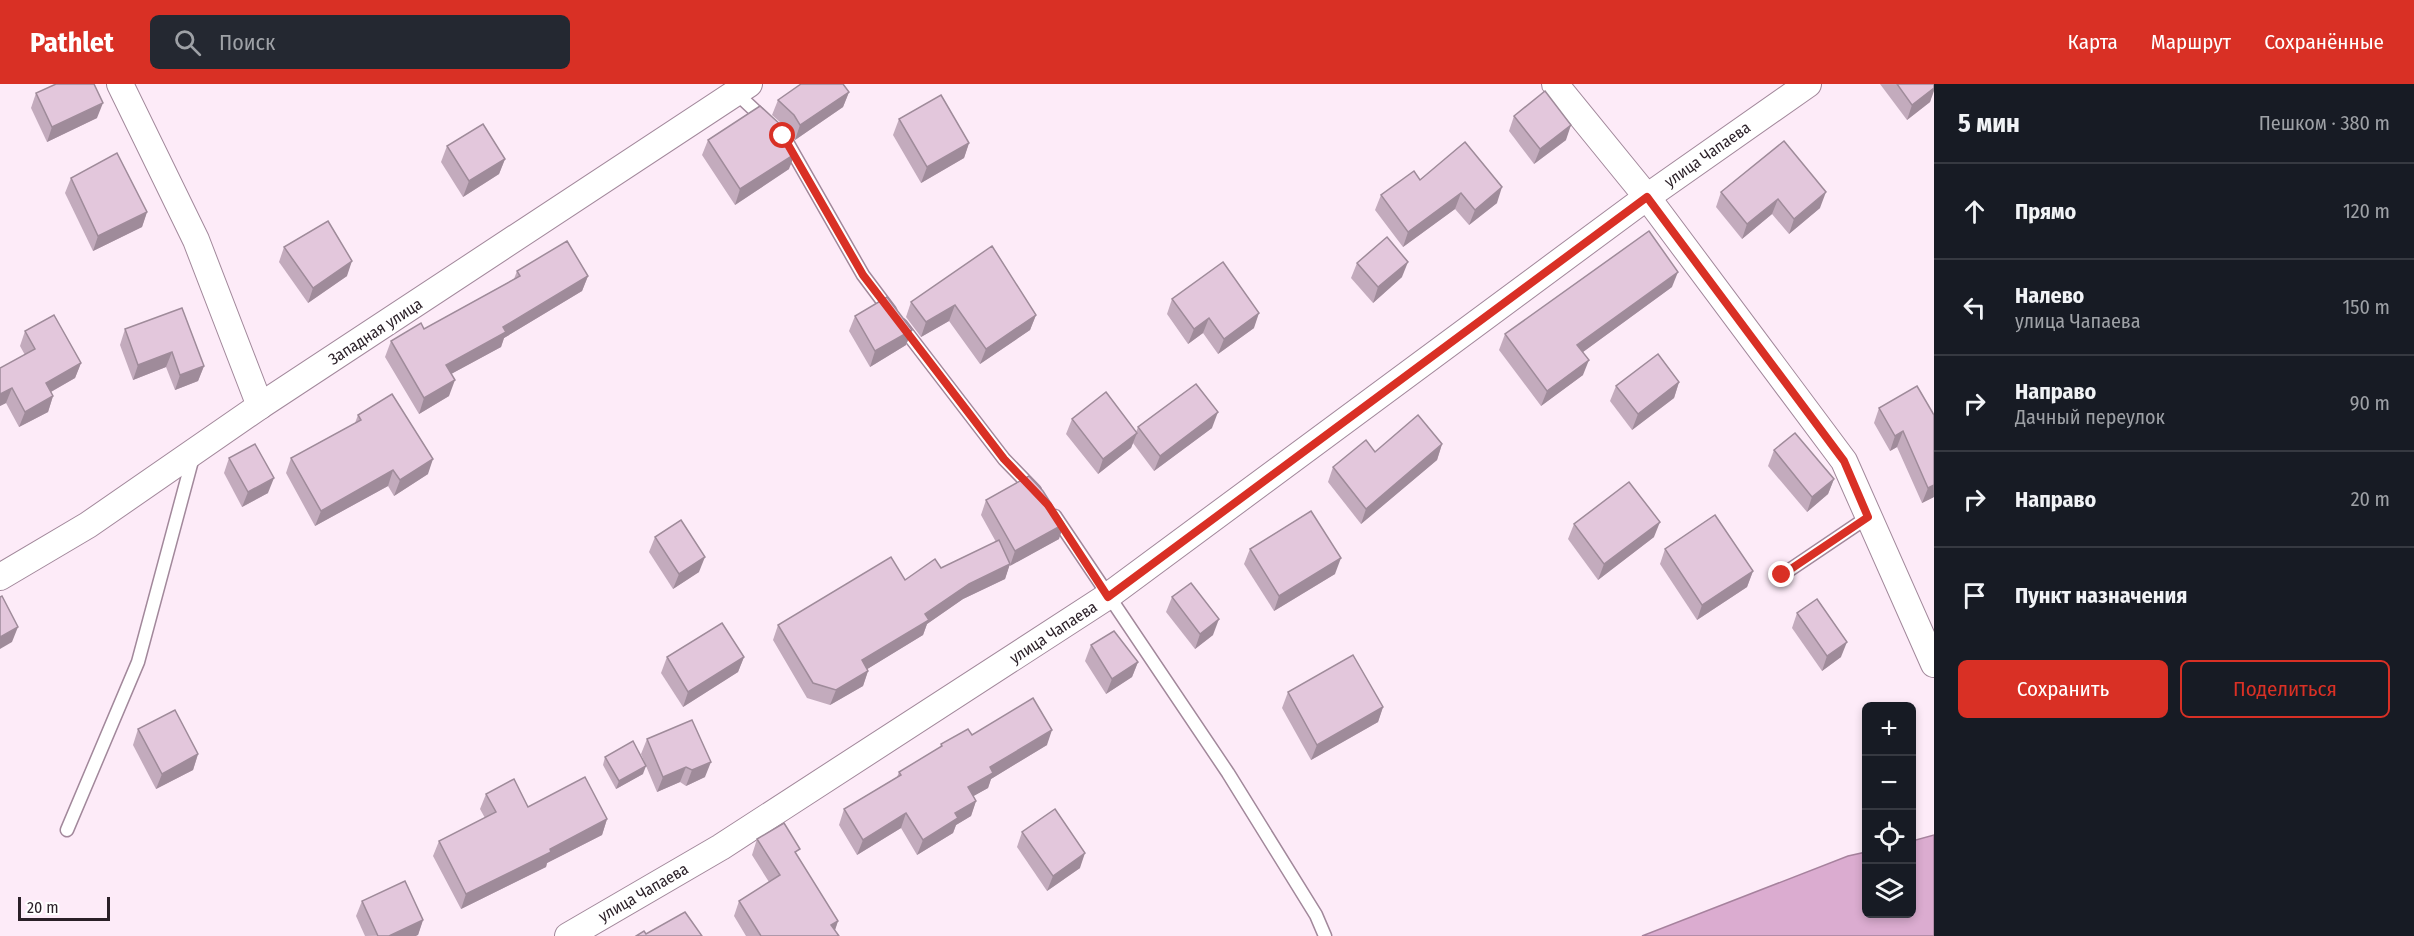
<!DOCTYPE html>
<html lang="ru">
<head>
<meta charset="utf-8">
<style>
	body { margin:0; font-family:"Fira Sans Condensed",sans-serif; background:#242831; color:#f1f3f6 }
	.controls { position:absolute; right:18px; bottom:18px; display:grid; overflow:hidden; border-radius:9px; box-shadow:0 3px 9px #0003 }
	.controls button { width:54px; height:54px; display:grid; place-items:center; padding:0; border:0; border-bottom:2px solid #363941; background:#171b24; color:#f1f3f6; font:30px sans-serif }
	.scale { position:absolute; left:18px; bottom:15px; width:92px; box-sizing:border-box; padding-left:6px; border:3px solid #2a1f27; border-top:0; font-size:16px; line-height:21px; white-space:nowrap; color:#2a1f27; -webkit-text-stroke:4px #fff; paint-order:stroke }
	.stop { position:absolute; width:18px; height:18px; margin:-14px; border:4px solid #d93025; border-radius:50%; background:#fff }
	.stop.end { background:#d93025; border-color:#fff; box-shadow:0 2px 6px #0008 }
	.list { margin:0; padding:0; list-style:none }
	h2 { display:flex; justify-content:space-between; align-items:center; height:78px; margin:0; padding:0 24px; font-size:26px }
	h2 small { font-size:20px; font-weight:400; color:#9ea1a6 }
	.list li { display:grid; grid-template-columns:39px 1fr auto; gap:18px; align-items:center; box-sizing:border-box; height:96px; padding:0 24px; border-top:2px solid #363941 }
	.list b { display:block; font-size:22px; white-space:nowrap }
	.list p { margin:0; font-size:20px; white-space:nowrap; color:#9ea1a6 }
	.list em { font-size:20px; font-style:normal; color:#9ea1a6 }
	.actions { display:flex; gap:12px; padding:18px 24px }
	.actions a { flex:1; padding:14px 0; border:2px solid #d93025; border-radius:9px; text-align:center; font-size:21px; color:#d93025 }
	.actions .main { background:#d93025; color:#fff }
	.icon { flex:none; width:33px; height:33px; fill:none; stroke:currentColor; stroke-width:2; stroke-linecap:round; stroke-linejoin:round }
	.map { position:relative; flex:none; width:1934px; height:852px; overflow:hidden }
	header { display:flex; align-items:center; gap:36px; box-sizing:border-box; height:84px; padding:0 30px; background:#d93025; color:#fff }
	header strong { font-size:28px }
	nav { display:flex; gap:33px; margin-inline-start:auto; font-size:21px }
	.search { width:420px; height:54px; background:#242831; display:flex; align-items:center; gap:15px; box-sizing:border-box; padding:0 21px; border-radius:9px; color:#9ea1a6; font-size:22px }
	main { display:flex }
	aside { flex:1; background:#171b24 }
	.map>svg:first-child { display:block }
	.water { fill:#dbacd0; stroke:#a6829d; stroke-width:1.5 }
	.lines { fill:none; stroke-linecap:round; stroke-linejoin:round }
	.lane-casing { stroke:#a2889b; stroke-width:15 }
	.street-casing { stroke:#a2889b; stroke-width:28 }
	.lane { stroke:#fff; stroke-width:12 }
	.street { stroke:#fff; stroke-width:26 }
	.wall { fill:#c3abbd }
	.shaded-wall { fill:#9f8b9a }
	.building { fill:#e3c7dc; stroke:#9f8b9a; stroke-width:1.5 }
	.route { stroke:#d93025; stroke-width:8 }
	.labels { text-anchor:middle; stroke-width:6; stroke-linejoin:round; paint-order:stroke }
	.street-label { font-size:16px; fill:#2a1f27; stroke:#fff }
</style>
</head>
<body>
<header>
<strong>Pathlet</strong>
<div class="search"><svg class="icon" aria-label="search" viewBox="0 0 24 24"><circle cx="10" cy="10" r="6"/><path d="M15 15l6 6"/></svg>Поиск</div>
<nav><a>Карта</a><a>Маршрут</a><a>Сохранённые</a></nav>
</header>
<main>
<div class="map">
<svg width="1934" height="852" viewBox="0 0 1934 852">
	<rect width="100%" height="100%" fill="#fdebf8"/>
	<polygon class="water" points="1934,751 1934,852 1642,852 1848,772 1866,768 1866,830 1912,830 1912,757"/>
	<g class="lines">
		<defs>
			<g id="lane">
				<polyline points="733,6 764,35"/>
				<polyline points="787,58 863,191 890,227"/>
				<polyline points="901,241 1004,375 1035,407"/>
				<polyline points="1055,432 1228,689 1316,831 1325,852"/>
				<polyline points="1782,491 1868,433"/>
				<polyline points="67,746 138,578 193,373"/>
			</g>
			<g id="street">
				<polyline points="120,0 196,156 260,322"/>
				<polyline points="1555,0 1647,113 1844,377 1934,580"/>
				<polyline points="0,493 88,441 260,322 749,0"/>
				<polyline points="568,852 721,763 1108,512 1647,113 1808,0"/>
			</g>
		</defs>
		<use href="#lane" class="lane-casing"/>
		<use href="#street" class="street-casing"/>
		<use href="#lane" class="lane"/>
		<use href="#street" class="street"/>
	</g>
	<g class="wall">
		<polygon points="1880,0 1934,0 1930,18 1907,36"/>
		<polygon points="849,8 843,23 795,56 789,46 772,31 778,16"/>
		<polygon points="36,9 97,34 47,58 31,24"/>
		<polygon points="1514,32 1566,56 1534,80 1509,47"/>
		<polygon points="899,35 969,59 964,74 921,99 893,51"/>
		<polygon points="787,50 785,55 789,85 735,121 702,71 708,56"/>
		<polygon points="1784,57 1820,124 1789,150 1772,130 1742,155 1716,123 1721,108"/>
		<polygon points="447,62 505,75 499,90 463,113 441,78"/>
		<polygon points="71,94 147,128 142,143 93,167 65,109"/>
		<polygon points="1420,96 1497,119 1469,141 1455,125 1403,163 1375,126 1381,111"/>
		<polygon points="992,162 1036,231 1030,246 980,280 949,237 921,253 906,233 911,218"/>
		<polygon points="284,163 347,192 308,219 279,178"/>
		<polygon points="1357,179 1402,193 1373,219 1351,194"/>
		<polygon points="517,187 588,192 582,207 504,254 501,263 451,290 449,312 419,330 385,273 391,257 424,245 514,195"/>
		<polygon points="1672,203 1583,268 1583,291 1541,322 1499,266 1505,250"/>
		<polygon points="1172,215 1254,244 1218,270 1203,249 1188,260 1167,230"/>
		<polygon points="855,232 912,246 906,261 870,283 849,247"/>
		<polygon points="125,245 204,282 198,297 175,306 166,283 133,296 120,261"/>
		<polygon points="25,247 81,279 75,294 51,308 53,312 48,328 19,343 6,319 0,322 25,271 20,262"/>
		<polygon points="1679,298 1674,314 1632,346 1610,317 1616,302"/>
		<polygon points="1879,324 1934,331 1934,413 1922,419 1897,363 1890,367 1874,339"/>
		<polygon points="358,331 428,390 394,412 388,402 315,442 286,389 291,374 355,339"/>
		<polygon points="1072,335 1136,348 1138,343 1212,344 1154,387 1133,359 1131,364 1098,390 1066,350"/>
		<polygon points="1442,360 1437,376 1361,440 1328,398 1333,383 1375,368"/>
		<polygon points="1774,366 1834,395 1828,410 1807,428 1768,382"/>
		<polygon points="229,374 268,409 242,423 224,389"/>
		<polygon points="986,416 1059,455 1009,482 1005,495 963,515 927,540 923,551 867,585 868,587 863,602 830,621 807,614 773,556 778,541 905,496 941,484 996,458 981,431"/>
		<polygon points="1574,440 1654,453 1598,496 1568,455"/>
		<polygon points="655,453 699,488 673,505 649,468"/>
		<polygon points="1250,465 1335,490 1274,527 1244,480"/>
		<polygon points="1665,465 1753,487 1747,503 1697,536 1660,480"/>
		<polygon points="1172,513 1213,551 1195,565 1166,528"/>
		<polygon points="1797,529 1841,573 1822,587 1792,544"/>
		<polygon points="1091,561 1138,578 1132,593 1106,610 1085,577"/>
		<polygon points="667,573 744,573 738,588 683,623 661,589"/>
		<polygon points="1288,608 1383,623 1378,638 1311,676 1282,624"/>
		<polygon points="138,645 198,670 193,686 156,705 133,661"/>
		<polygon points="972,651 1047,661 991,695 988,704 973,712 976,717 971,732 956,741 953,749 917,771 901,744 857,771 839,741 844,725 897,693 899,688 940,664 941,660"/>
		<polygon points="647,655 705,693 686,702 680,698 657,708 641,670"/>
		<polygon points="605,673 643,690 616,705 603,681"/>
		<polygon points="486,710 528,723 607,735 602,751 547,779 546,783 461,825 433,772 439,757 485,734 480,725"/>
		<polygon points="1022,748 1080,784 1047,807 1017,763"/>
		<polygon points="757,755 797,772 838,837 835,846 839,852 746,852 734,832 739,817 769,798 752,771"/>
		<polygon points="362,817 423,836 418,851 365,852 356,832"/>
	</g>
	<g class="shaded-wall">
		<polygon points="1934,4 1934,7 1930,18 1907,36 1912,21"/>
		<polygon points="849,8 843,23 795,56 800,41"/>
		<polygon points="103,19 97,34 47,58 52,43"/>
		<polygon points="1571,41 1566,56 1534,80 1540,65"/>
		<polygon points="969,59 964,74 921,99 927,83"/>
		<polygon points="795,70 789,85 735,121 740,105"/>
		<polygon points="505,75 499,90 463,113 469,97"/>
		<polygon points="1502,103 1497,119 1469,141 1475,126"/>
		<polygon points="1826,108 1820,124 1789,150 1794,135"/>
		<polygon points="1461,109 1455,125 1403,163 1408,148"/>
		<polygon points="1778,115 1772,130 1742,155 1747,140"/>
		<polygon points="147,128 142,143 93,167 98,152"/>
		<polygon points="352,177 347,192 308,219 313,204"/>
		<polygon points="1408,178 1402,193 1373,219 1378,203"/>
		<polygon points="1678,188 1672,203 1572,276 1577,261"/>
		<polygon points="588,192 582,207 504,254 501,263 440,296 446,281 503,243"/>
		<polygon points="955,221 949,237 921,253 926,238"/>
		<polygon points="1259,229 1254,244 1218,270 1224,255"/>
		<polygon points="1036,231 1030,246 980,280 986,265"/>
		<polygon points="1209,234 1203,249 1188,260 1194,245"/>
		<polygon points="912,246 906,261 870,283 875,267"/>
		<polygon points="172,268 166,283 133,296 138,281"/>
		<polygon points="1589,276 1583,291 1541,322 1547,307"/>
		<polygon points="81,279 75,294 40,314 46,299"/>
		<polygon points="204,282 198,297 175,306 180,291"/>
		<polygon points="455,296 449,312 419,330 424,314"/>
		<polygon points="1679,298 1674,314 1632,346 1638,330"/>
		<polygon points="12,304 6,319 0,322 0,310"/>
		<polygon points="53,312 48,328 19,343 25,328"/>
		<polygon points="1218,328 1212,344 1154,387 1160,372"/>
		<polygon points="1903,347 1897,363 1890,367 1895,352"/>
		<polygon points="1137,349 1131,364 1098,390 1103,375"/>
		<polygon points="1442,360 1437,376 1361,440 1366,425"/>
		<polygon points="433,375 428,390 394,412 400,396"/>
		<polygon points="393,386 388,402 315,442 321,427"/>
		<polygon points="274,394 268,409 242,423 248,408"/>
		<polygon points="1834,395 1828,410 1807,428 1812,413"/>
		<polygon points="1934,401 1934,413 1922,419 1928,404"/>
		<polygon points="1660,438 1654,453 1598,496 1604,480"/>
		<polygon points="1064,440 1059,455 1010,482 1015,467"/>
		<polygon points="705,473 699,488 673,505 679,490"/>
		<polygon points="1341,474 1335,490 1274,527 1279,512"/>
		<polygon points="1010,480 1005,495 963,515 927,540 923,551 856,592 862,576 925,530 969,500"/>
		<polygon points="1753,487 1747,503 1697,536 1702,521"/>
		<polygon points="1219,535 1213,551 1195,565 1200,550"/>
		<polygon points="18,543 12,558 0,565 0,553"/>
		<polygon points="1847,558 1841,573 1822,587 1827,572"/>
		<polygon points="744,573 738,588 683,623 688,608"/>
		<polygon points="1138,578 1132,593 1106,610 1112,595"/>
		<polygon points="868,587 863,602 830,621 836,606"/>
		<polygon points="1383,623 1378,638 1311,676 1317,661"/>
		<polygon points="1052,646 1047,661 991,695 988,704 963,718 968,703 990,683"/>
		<polygon points="198,670 193,686 156,705 162,690"/>
		<polygon points="711,678 705,693 686,702 692,686"/>
		<polygon points="646,682 643,690 616,705 619,697"/>
		<polygon points="686,683 680,698 657,708 663,693"/>
		<polygon points="976,717 971,732 956,741 953,749 917,771 923,756 955,729"/>
		<polygon points="906,729 901,744 857,771 863,756"/>
		<polygon points="607,735 602,751 547,779 546,783 461,825 466,810"/>
		<polygon points="1085,769 1080,784 1047,807 1053,792"/>
		<polygon points="423,836 418,851 416,852 389,852"/>
		<polygon points="838,837 833,852 831,841"/>
	</g>
	<g class="building">
		<polygon points="56,0 94,0 103,19 52,43 36,9"/>
		<polygon points="801,0 843,0 849,8 800,41 794,31 778,16"/>
		<polygon points="1897,0 1934,0 1934,4 1912,21"/>
		<polygon points="1545,7 1571,41 1540,65 1514,32"/>
		<polygon points="941,11 969,59 927,83 899,35"/>
		<polygon points="760,22 782,42 787,50 784,52 795,70 740,105 708,56"/>
		<polygon points="483,40 505,75 469,97 447,62"/>
		<polygon points="1784,57 1826,108 1794,135 1778,115 1747,140 1721,108"/>
		<polygon points="1465,58 1502,103 1475,126 1461,109 1408,148 1381,111 1414,87 1420,96"/>
		<polygon points="117,69 147,128 98,152 71,94"/>
		<polygon points="328,137 352,177 313,204 284,163"/>
		<polygon points="1649,147 1678,188 1577,261 1589,276 1547,307 1505,250"/>
		<polygon points="1387,153 1408,178 1378,203 1357,179"/>
		<polygon points="567,157 588,192 503,243 506,248 446,281 455,296 424,314 391,257 421,239 424,245 520,192 517,187"/>
		<polygon points="992,162 1036,231 986,265 955,221 926,238 911,218"/>
		<polygon points="1223,178 1259,229 1224,255 1209,234 1194,245 1172,215"/>
		<polygon points="887,213 912,246 875,267 855,232"/>
		<polygon points="182,224 204,282 180,291 172,268 138,281 125,245"/>
		<polygon points="54,231 81,279 46,299 53,312 25,328 12,304 0,310 0,284 35,265 25,247"/>
		<polygon points="1658,270 1679,298 1638,330 1616,302"/>
		<polygon points="1196,300 1218,328 1160,372 1138,343"/>
		<polygon points="1917,302 1934,331 1934,401 1928,404 1903,347 1895,352 1879,324"/>
		<polygon points="1106,308 1137,349 1103,375 1072,335"/>
		<polygon points="392,310 433,375 400,396 393,386 321,427 291,374 361,336 358,331"/>
		<polygon points="1418,331 1442,360 1366,425 1333,383 1366,356 1375,368"/>
		<polygon points="1795,349 1834,395 1812,413 1774,366"/>
		<polygon points="255,360 274,394 248,408 229,374"/>
		<polygon points="1029,392 1043,407 1064,440 1015,467 986,416"/>
		<polygon points="1629,398 1660,438 1604,480 1574,440"/>
		<polygon points="1311,427 1341,474 1279,512 1250,465"/>
		<polygon points="1715,431 1753,487 1702,521 1665,465"/>
		<polygon points="681,436 705,473 679,490 655,453"/>
		<polygon points="999,456 1010,480 969,500 925,530 929,536 862,576 868,587 836,606 813,599 778,541 891,473 905,496 935,475 941,484"/>
		<polygon points="1191,499 1219,535 1200,550 1172,513"/>
		<polygon points="2,512 18,543 0,553 0,513"/>
		<polygon points="1817,515 1847,558 1827,572 1797,529"/>
		<polygon points="722,539 744,573 688,608 667,573"/>
		<polygon points="1114,547 1138,578 1112,595 1091,561"/>
		<polygon points="1353,571 1383,623 1317,661 1288,608"/>
		<polygon points="1033,614 1052,646 990,683 993,689 968,703 976,717 955,729 958,734 923,756 906,729 863,756 844,725 901,691 899,688 942,662 941,660 968,645 972,651"/>
		<polygon points="175,626 198,670 162,690 138,645"/>
		<polygon points="692,636 711,678 692,686 686,683 663,693 647,655"/>
		<polygon points="633,657 646,682 619,697 605,673"/>
		<polygon points="585,693 607,735 550,765 551,768 466,810 439,757 496,728 486,710 514,695 528,723"/>
		<polygon points="1055,725 1085,769 1053,792 1022,748"/>
		<polygon points="784,739 800,765 795,768 838,837 831,841 839,852 761,852 739,817 780,791 757,755"/>
		<polygon points="405,797 423,836 389,852 378,852 362,817"/>
		<polygon points="685,828 702,852 636,852 644,847 646,850"/>
	</g>
	<g class="lines">
		<polyline class="route" points="783,52 863,191 1004,375 1048,421 1108,513 1647,113 1844,377 1868,433 1782,491"/>
	</g>
	<g class="labels">
		<g class="street-label">
			<text transform="translate(1707 70) rotate(-35)" y="6">улица Чапаева</text>
			<text transform="translate(375 247) rotate(-33)" y="6">Западная улица</text>
			<text transform="translate(1053 548) rotate(-33)" y="6">улица Чапаева</text>
			<text transform="translate(643 808) rotate(-30)" y="6">улица Чапаева</text>
		</g>
	</g>
</svg>
<div class="controls">
<button>+</button>
<button>−</button>
<button><svg class="icon" aria-label="locate" viewBox="0 0 24 24"><circle cx="12" cy="12" r="6"/><path d="M12 2v4M12 18v4M2 12h4M18 12h4"/></svg></button>
<button><svg class="icon" aria-label="layers" viewBox="0 0 24 24"><path d="M12 4l9 5-9 5-9-5zM3 14l9 5 9-5"/></svg></button>
</div>
<div class="scale">20 m</div>
<div class="stop" style="left:783px;top:52px"></div>
<div class="stop end" style="left:1782px;top:491px"></div>
</div>
<aside>
<h2>5 мин<small>Пешком · 380 m</small></h2>
<ul class="list">
<li><svg class="icon" aria-label="ahead" viewBox="0 0 24 24"><path d="M12 20V5M6 11l6-6 6 6"/></svg><div><b>Прямо</b></div><em>120 m</em></li>
<li><svg class="icon" aria-label="left" viewBox="0 0 24 24"><path d="M17 20v-9H6M10 6l-5 5 5 5"/></svg><div><b>Налево</b><p>улица Чапаева</p></div><em>150 m</em></li>
<li><svg class="icon" aria-label="right" viewBox="0 0 24 24"><path d="M7 20v-9h11M14 6l5 5-5 5"/></svg><div><b>Направо</b><p>Дачный переулок</p></div><em>90 m</em></li>
<li><svg class="icon" aria-label="right" viewBox="0 0 24 24"><path d="M7 20v-9h11M14 6l5 5-5 5"/></svg><div><b>Направо</b></div><em>20 m</em></li>
<li><svg class="icon" aria-label="arrive" viewBox="0 0 24 24"><path d="M6 21V4h12l-3 4 3 4H6"/></svg><div><b>Пункт назначения</b></div></li>
</ul>
<div class="actions"><a class="main">Сохранить</a><a>Поделиться</a></div>
</aside>
</main>
</body>
</html>
